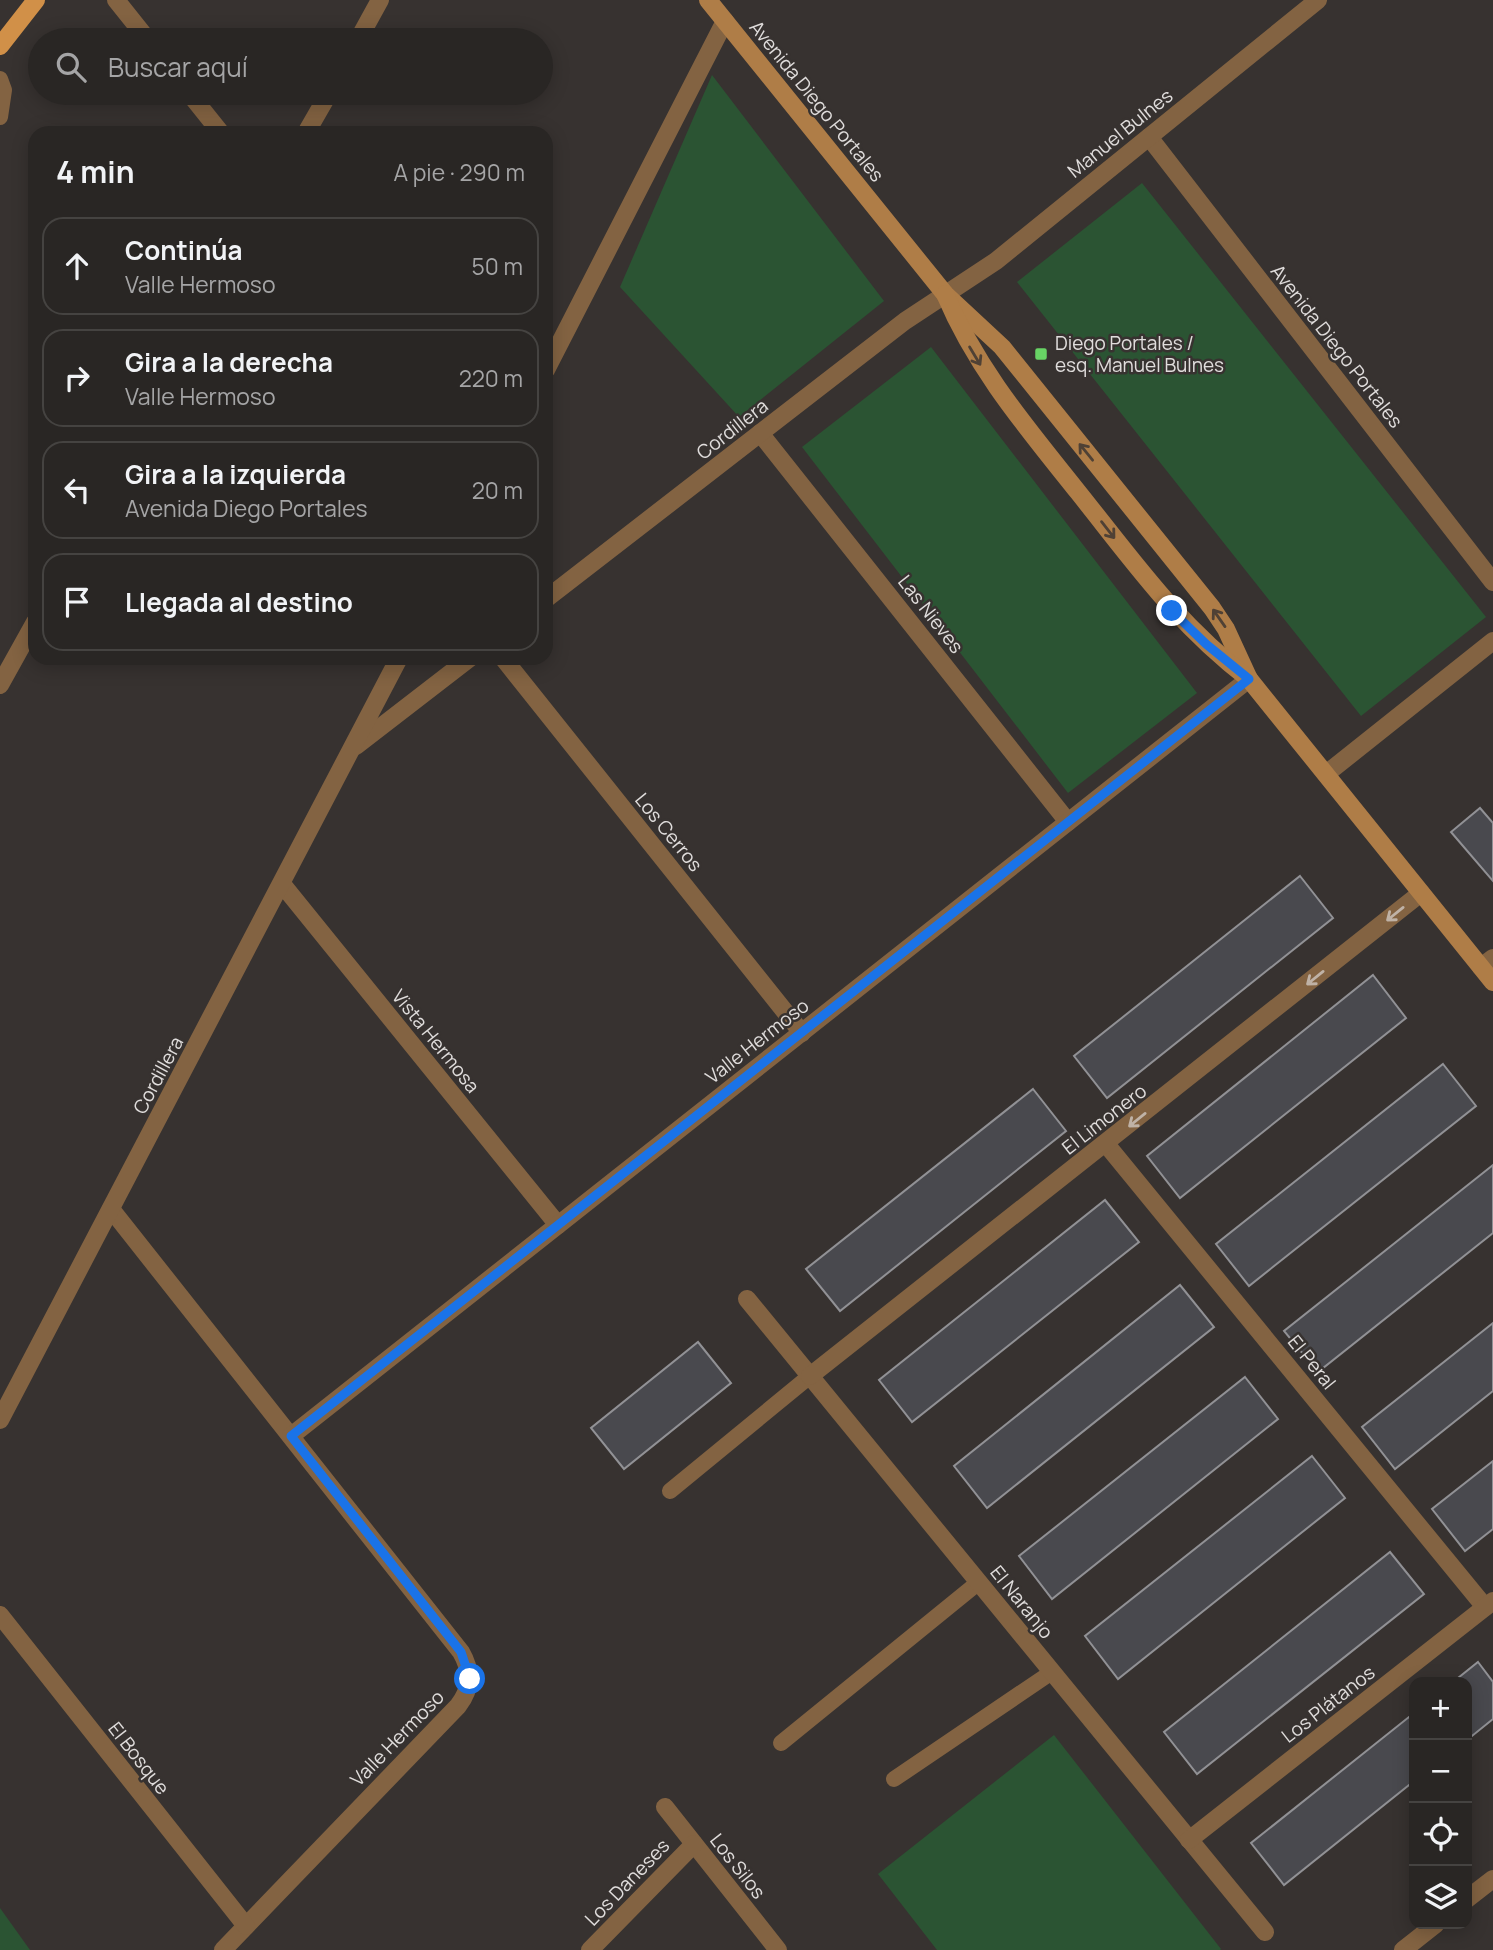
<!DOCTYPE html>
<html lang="es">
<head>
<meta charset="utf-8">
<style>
	body { margin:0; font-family:Manrope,sans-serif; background:#353231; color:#f1f3f6 }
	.controls { position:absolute; right:21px; bottom:21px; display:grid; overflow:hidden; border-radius:14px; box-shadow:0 4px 18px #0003 }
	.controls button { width:63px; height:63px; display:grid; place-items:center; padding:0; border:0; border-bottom:2px solid #454341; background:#292624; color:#f1f3f6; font:35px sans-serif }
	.stop { position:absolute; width:21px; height:21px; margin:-16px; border:5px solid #1a73e8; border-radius:50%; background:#fff }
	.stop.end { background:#1a73e8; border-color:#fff; box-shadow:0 2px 7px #0008 }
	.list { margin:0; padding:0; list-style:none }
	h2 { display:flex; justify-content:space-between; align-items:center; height:91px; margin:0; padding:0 28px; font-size:30px }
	h2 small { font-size:23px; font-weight:400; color:#a5a5a6 }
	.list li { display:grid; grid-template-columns:46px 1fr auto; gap:21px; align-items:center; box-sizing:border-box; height:98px; margin:0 14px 14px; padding:0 14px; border:2px solid #454341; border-radius:21px }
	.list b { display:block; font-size:26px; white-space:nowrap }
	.list p { margin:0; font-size:23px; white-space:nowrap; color:#a5a5a6 }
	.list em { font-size:23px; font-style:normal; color:#a5a5a6 }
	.icon { flex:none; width:38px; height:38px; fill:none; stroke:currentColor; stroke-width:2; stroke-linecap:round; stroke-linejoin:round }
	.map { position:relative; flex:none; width:1493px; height:1950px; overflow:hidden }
	.search { position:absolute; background:#292624; box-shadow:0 4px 18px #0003; left:28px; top:28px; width:525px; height:77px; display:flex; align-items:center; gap:18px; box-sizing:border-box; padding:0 24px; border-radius:38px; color:#a5a5a6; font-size:26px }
	.panel { position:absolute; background:#292624; box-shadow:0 4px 18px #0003; left:28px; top:126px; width:525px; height:539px; border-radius:21px }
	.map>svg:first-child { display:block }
	.green { fill:#2b5433 }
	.building { fill:#49494e; stroke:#919195; stroke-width:2 }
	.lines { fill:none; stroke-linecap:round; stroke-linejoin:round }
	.service { stroke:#836342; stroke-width:16 }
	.minor { stroke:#836342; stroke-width:18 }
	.secondary { stroke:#af7d47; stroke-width:18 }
	.primary { stroke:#d19048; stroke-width:18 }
	.oneway { stroke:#4f4135 }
	.oneway2 { stroke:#bfb2a6 }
	.route { stroke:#1a73e8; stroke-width:9 }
	.poi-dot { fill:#68d465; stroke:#373230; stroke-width:2.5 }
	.labels { text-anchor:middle; stroke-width:5; stroke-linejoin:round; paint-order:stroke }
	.street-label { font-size:19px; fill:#e0dddc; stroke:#373230 }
	.poi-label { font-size:19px; fill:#e0dddc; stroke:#373230; text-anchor:start }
</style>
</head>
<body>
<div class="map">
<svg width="1493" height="1950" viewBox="0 0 1493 1950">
	<rect width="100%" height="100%" fill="#373230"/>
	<g class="green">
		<polygon points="712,75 884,301 739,417 620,287"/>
		<polygon points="1142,183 1486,617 1361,716 1017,282"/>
		<polygon points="931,347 1197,693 1068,793 802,447"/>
		<polygon points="1054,1735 1221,1949 1220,1950 937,1950 878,1874"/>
		<polygon points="0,1908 30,1950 0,1950"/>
	</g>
	<g class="building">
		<polygon points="1480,808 1493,823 1493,881 1451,832"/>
		<polygon points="1300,876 1333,918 1107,1098 1074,1056"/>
		<polygon points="1373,975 1406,1018 1180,1198 1147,1156"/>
		<polygon points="1443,1064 1476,1106 1249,1286 1216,1244"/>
		<polygon points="1033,1089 1066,1131 840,1311 806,1269"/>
		<polygon points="1493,1165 1493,1233 1318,1372 1284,1331"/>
		<polygon points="1105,1200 1139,1242 912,1422 879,1380"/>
		<polygon points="1180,1285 1214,1327 987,1508 954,1466"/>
		<polygon points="1493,1323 1493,1391 1395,1469 1362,1427"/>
		<polygon points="698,1342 731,1383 624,1469 591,1428"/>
		<polygon points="1245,1377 1278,1419 1052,1599 1019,1556"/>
		<polygon points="1312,1456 1345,1498 1118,1679 1085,1636"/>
		<polygon points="1493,1461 1493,1529 1465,1551 1432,1509"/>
		<polygon points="1390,1552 1424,1594 1197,1774 1164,1732"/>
		<polygon points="1478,1662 1493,1682 1493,1719 1467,1740 1467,1682 1453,1682"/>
		<polygon points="1414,1713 1414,1781 1284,1885 1251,1843"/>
	</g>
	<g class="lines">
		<g class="service">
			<polyline points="0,79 4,90 0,117"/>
			<polyline points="670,1491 810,1376"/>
			<polyline points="781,1743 979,1582"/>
			<polyline points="894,1779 1052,1672"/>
		</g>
		<g class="minor">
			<polyline points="116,0 148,40"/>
			<polyline points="358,40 380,0"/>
			<polyline points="189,93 221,133"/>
			<polyline points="306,133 329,93"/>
			<polyline points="1149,137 1493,582"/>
			<polyline points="546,370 725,21"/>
			<polyline points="760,433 1068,822"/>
			<polyline points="546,599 905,321 996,261 1318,0"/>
			<polyline points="503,658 802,1033"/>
			<polyline points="0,685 35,622"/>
			<polyline points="356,746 470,658"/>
			<polyline points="1326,774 1493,641"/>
			<polyline points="282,884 558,1225"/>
			<polyline points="1481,967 1493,958"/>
			<polyline points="1106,1144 1485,1607"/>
			<path d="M111 1209 461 1652C472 1671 472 1688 458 1706L223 1950"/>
			<polyline points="747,1299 1265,1932"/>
			<polyline points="810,1376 1421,893"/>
			<polyline points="0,1420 399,658"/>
			<polyline points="291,1436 1249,679"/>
			<polyline points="0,1615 246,1926"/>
			<polyline points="665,1807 778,1950"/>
			<polyline points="1189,1840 1493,1601"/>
			<polyline points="1467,1899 1493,1879"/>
			<polyline points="590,1950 694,1844"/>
			<polyline points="1403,1950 1436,1924"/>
		</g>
		<g class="secondary">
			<polyline points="708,0 945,294 1002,347 1212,608 1226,629 1249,679"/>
			<path d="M945 294C977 370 1028 429 1078 492 1134 562 1177 624 1249 679L1493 982"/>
		</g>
		<polyline class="primary" points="0,46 36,0"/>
	</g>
	<defs><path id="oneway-shaft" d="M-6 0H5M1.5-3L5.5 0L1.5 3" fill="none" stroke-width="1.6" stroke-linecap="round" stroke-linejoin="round" transform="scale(1.75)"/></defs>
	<g class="oneway">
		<use href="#oneway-shaft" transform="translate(975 356) rotate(59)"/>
		<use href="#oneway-shaft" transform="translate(1086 452) rotate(-129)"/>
		<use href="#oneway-shaft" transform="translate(1108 530) rotate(52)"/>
		<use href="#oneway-shaft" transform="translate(1219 618) rotate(-125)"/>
	</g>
	<g class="oneway2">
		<use href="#oneway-shaft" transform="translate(1395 914) rotate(141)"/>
		<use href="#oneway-shaft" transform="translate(1315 978) rotate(141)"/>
		<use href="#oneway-shaft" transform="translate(1137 1120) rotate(141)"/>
	</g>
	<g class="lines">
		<polyline class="route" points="470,1679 461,1652 291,1436 1249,679 1206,644 1172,611"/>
	</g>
	<rect class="poi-dot" x="1034" y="347" width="14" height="14" rx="3.5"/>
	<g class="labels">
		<g class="street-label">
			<text transform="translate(817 101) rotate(51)" y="7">Avenida Diego Portales</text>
			<text transform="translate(1120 133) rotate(-39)" y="7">Manuel Bulnes</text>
			<text transform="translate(1337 346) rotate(52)" y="7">Avenida Diego Portales</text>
			<text transform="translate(732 429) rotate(-38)" y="7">Cordillera</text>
			<text transform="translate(931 614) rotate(52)" y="7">Las Nieves</text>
			<text transform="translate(669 832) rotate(51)" y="7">Los Cerros</text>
			<text transform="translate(436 1041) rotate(51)" y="7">Vista Hermosa</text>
			<text transform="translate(757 1041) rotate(-38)" y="7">Valle Hermoso</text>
			<text transform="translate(158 1075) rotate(-62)" y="7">Cordillera</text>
			<text transform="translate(1104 1119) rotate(-38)" y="7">El Limonero</text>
			<text transform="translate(1312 1362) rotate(51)" y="7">El Peral</text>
			<text transform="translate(1022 1602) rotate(51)" y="7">El Naranjo</text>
			<text transform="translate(1328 1704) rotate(-38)" y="7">Los Plátanos</text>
			<text transform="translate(397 1738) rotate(-46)" y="7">Valle Hermoso</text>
			<text transform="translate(139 1758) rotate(52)" y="7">El Bosque</text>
			<text transform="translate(738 1866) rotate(52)" y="7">Los Silos</text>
			<text transform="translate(627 1882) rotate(-46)" y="7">Los Daneses</text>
		</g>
		<g class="poi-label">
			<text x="1055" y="350">Diego Portales /<tspan x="1055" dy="22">esq. Manuel Bulnes</tspan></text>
		</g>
	</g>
</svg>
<div class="controls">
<button>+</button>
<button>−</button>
<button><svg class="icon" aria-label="locate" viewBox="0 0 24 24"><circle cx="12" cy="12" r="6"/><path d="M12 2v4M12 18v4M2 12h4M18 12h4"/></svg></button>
<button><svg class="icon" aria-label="layers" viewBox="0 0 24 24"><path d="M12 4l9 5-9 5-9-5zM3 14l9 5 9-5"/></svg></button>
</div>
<div class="stop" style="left:470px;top:1679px"></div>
<div class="stop end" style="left:1172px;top:611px"></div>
<div class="search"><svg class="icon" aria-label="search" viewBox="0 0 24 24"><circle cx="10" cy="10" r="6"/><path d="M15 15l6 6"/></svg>Buscar aquí</div>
<section class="panel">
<h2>4 min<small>A pie · 290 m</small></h2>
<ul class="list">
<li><svg class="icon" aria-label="ahead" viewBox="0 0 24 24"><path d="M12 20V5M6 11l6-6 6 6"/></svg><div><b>Continúa</b><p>Valle Hermoso</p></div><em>50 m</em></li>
<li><svg class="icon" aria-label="right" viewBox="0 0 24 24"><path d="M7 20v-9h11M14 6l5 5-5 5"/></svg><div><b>Gira a la derecha</b><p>Valle Hermoso</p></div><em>220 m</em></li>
<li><svg class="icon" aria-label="left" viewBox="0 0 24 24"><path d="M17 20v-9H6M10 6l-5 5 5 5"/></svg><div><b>Gira a la izquierda</b><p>Avenida Diego Portales</p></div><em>20 m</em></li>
<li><svg class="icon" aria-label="arrive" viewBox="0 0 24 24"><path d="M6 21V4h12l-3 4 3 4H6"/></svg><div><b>Llegada al destino</b></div></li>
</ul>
</section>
</div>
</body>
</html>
